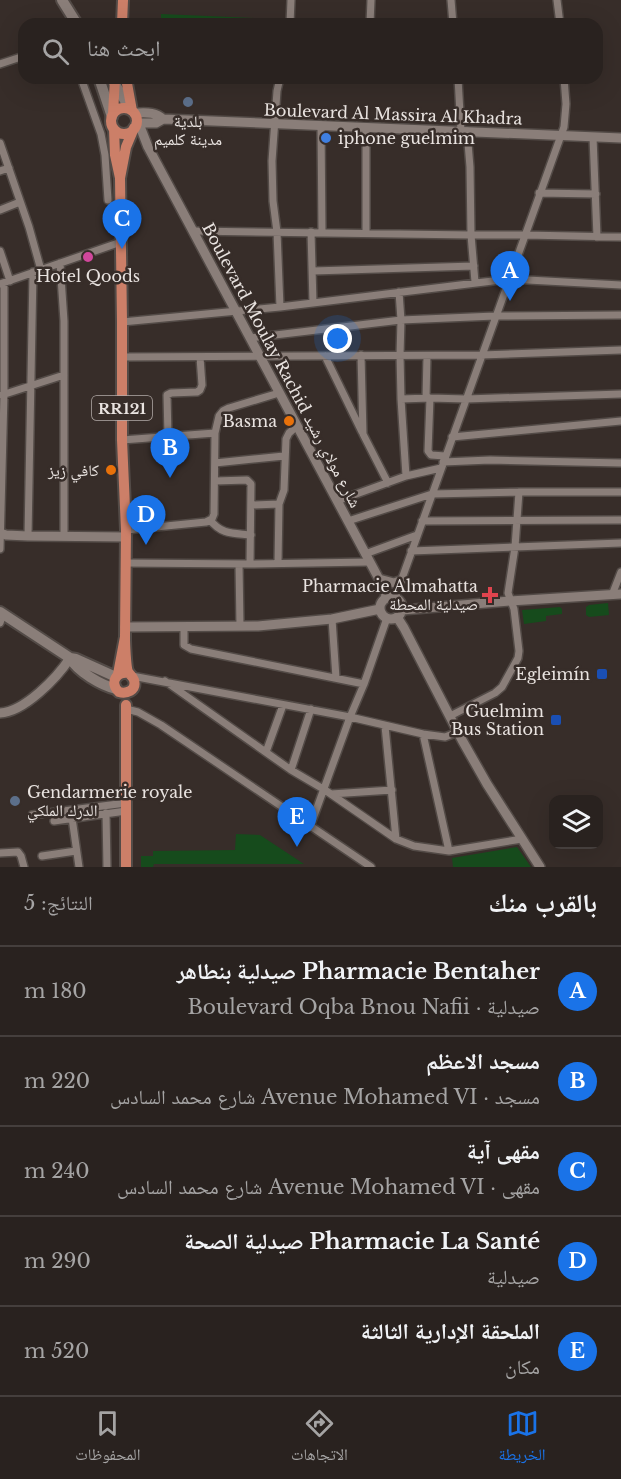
<!DOCTYPE html>
<html lang="ar">
<meta charset="utf-8">
<style>
:root{--surface:#29221f;--page:#312a28;--text:#f1f3f6;--muted:#a5a4a4;--line:#453f3d;--accent:#1a73e8}
body{margin:0;font-family:"Libre Baskerville","Noto Naskh Arabic",serif;background:var(--page);color:var(--text);direction:rtl}
.controls{position:absolute;right:18px;bottom:18px;display:grid;overflow:hidden;border-radius:12px;box-shadow:0 6px 24px #0002}
.controls button{width:54px;height:54px;display:grid;place-items:center;padding:0;border:0;border-bottom:2px solid var(--line);background:var(--surface);color:var(--text);font:30px sans-serif}
.you{position:absolute;left:338px;top:339px;width:21px;height:21px;margin:-15px;border:4px solid #fff;border-radius:50%;background:#1a73e8;box-shadow:0 0 0 9px #1a73e833}
.badge{display:grid;place-items:center;width:39px;height:39px;border-radius:50%;background:var(--accent);color:#fff;font-size:20px;font-weight:700}
.pin{position:absolute;translate:-50% -50px;filter:drop-shadow(0 2px 3px #0008)}
.pin::after{content:'';position:absolute;top:32px;width:21px;height:18px;background:inherit;clip-path:polygon(0 0,100% 0,50% 100%)}
.list{margin:0;padding:0;list-style:none}
h2{display:flex;justify-content:space-between;align-items:center;height:78px;margin:0;padding:0 24px;font-size:26px}
h2 small{font-size:20px;font-weight:400;color:var(--muted)}
.list li{display:grid;grid-template-columns:39px 1fr auto;gap:18px;align-items:center;box-sizing:border-box;height:90px;padding:0 24px;border-top:2px solid var(--line)}
.list b{display:block;font-size:22px;white-space:nowrap}
.list p{margin:0;font-size:20px;white-space:nowrap;color:var(--muted)}
.list em{font-size:20px;font-style:normal;color:var(--muted)}
.icon{flex:none;width:33px;height:33px;fill:none;stroke:currentColor;stroke-width:2;stroke-linecap:round;stroke-linejoin:round}
.map{position:relative;flex:none;width:621px;height:867px;overflow:hidden;direction:ltr}
.search{position:absolute;background:var(--surface);box-shadow:0 6px 24px #0002;left:18px;right:18px;top:18px;height:66px;display:flex;align-items:center;gap:15px;box-sizing:border-box;padding:0 21px;border-radius:18px;color:var(--muted);font-size:22px}
.sheet{height:528px;background:var(--surface)}
nav{display:flex;justify-content:space-around;align-items:center;box-sizing:border-box;height:84px;border-top:2px solid var(--line);background:var(--surface);font-size:16px;color:var(--muted)}
nav a{display:grid;justify-items:center;gap:3px}
nav .on{color:var(--accent)}
.map>svg:first-child{display:block}
</style>
<div class="map">
<svg width="621" height="867" viewBox="0 0 621 867">
<rect width="100%" height="100%" fill="#372d29"/>
<path fill="#164b1c" d="M161 14 254 18V24H161Z
M608 603 609 615 589 617 586 615V607L589 605Z
M560 607 562 609V614L546 616V621L524 624 522 610Z
M236 834 260 835 304 864H154L153 867H141V856H153V851L235 850Z
M517 847 531 867H453L452 858Z"/>
<g fill="none" stroke-linecap="round" stroke-linejoin="round">
<g stroke="#534b47" stroke-width="10">
<path id="minor" d="M451 0 453 24
M557 0 560 24
M290 24 291 0
M370 24 371 0
M0 64 24 56
M81 78 101 134 105 155 108 200
M458 78 461 131
M321 127 322 232
M366 128V233
M467 131 470 167 471 235 475 282
M593 137 597 237
M0 143 29 227 41 270
M0 171 9 168
M539 193 596 194
M0 210 20 202
M193 231 471 235H525L621 237
M311 232 313 303
M0 251 10 281
M60 263 64 321V536
M313 271 474 266
M0 284 121 242
M399 292 401 320 400 355 401 399 406 476
M280 307 277 232 273 201 272 161 277 91 280 78
M122 322 280 307 509 279 621 285
M250 338 401 320 495 316 621 315
M361 355 363 434 388 483
M325 356 362 432
M122 357 481 355 621 350
M2 395 64 375
M426 398 427 356
M430 398 428 451 431 455 445 456
M401 399 430 398 466 399 621 394
M168 436 167 395 171 393 197 392 200 390 202 385 200 357
M452 437 621 421
M122 440 215 433
M443 462 490 460 621 463
M215 463 284 456
M215 481 247 480 251 484 250 564
M337 501 406 476 441 468
M252 505 279 504
M210 520C222 535 233 533 251 535
M348 521 432 494 519 492H621
M422 521 621 520
M126 530 206 522 212 519 214 514 215 433 219 416 223 411 229 408 279 393
M28 536 33 272
M0 549 4 394V283
M411 551 621 543
M365 554 417 535
M126 563 250 564 369 562
M278 563 279 504 284 490 286 439 289 433 297 426
M239 564 240 626
M612 595 621 572
M395 598 564 127 566 104 564 78
M332 619 336 678
M0 623 3 614
M184 627V645L191 649 364 684
M132 676 350 717 423 734 445 737 458 732
M165 681 291 770 325 790 396 839 414 846 449 851 522 839
M126 709 138 712 161 725 371 867
M450 716 495 693 502 687 518 658 519 651 514 609 508 593 515 547 519 492
M385 726 396 839
M423 734 449 851
M266 752 283 705
M291 770 311 709
M331 794 392 790
M106 813 107 867
M32 815 126 803
M72 818 79 867
M54 821 126 811
M310 827 350 717 364 684 387 618
M0 853 18 852 21 856 24 867
M42 856 76 851"/>
</g>
<g stroke="#534b47" stroke-width="12">
<path id="tertiary" d="M134 113C144 113 155 111 163 119
M136 123H156L163 119 621 138
M136 125 141 129 148 147 379 579 387 598
M0 533 6 535 28 536 126 537
M379 579 394 583 400 581
M380 608a11 11 0 1 1 22 0a11 11 0 1 1-22 0Z
M402 610 510 601 621 594
M397 617 404 628 462 740 487 784 540 867
M125 627 258 626 332 619 380 609
M0 713C24 712 57 678 70 658"/>
</g>
<g stroke="#534b47" stroke-width="14">
<path id="secondary" d="M62 0 77 24
M99 78 112 117
M113 81 130 109
M0 612 70 658C78 672 101 685 116 689
M70 658 76 659 116 677"/>
</g>
<g stroke="#534b47" stroke-width="14">
<path id="primary" d="M122 24 123 0
M126 78 132 111
M111 121a13 13 0 1 1 26 0a13 13 0 1 1-26 0Z
M113 114 115 78
M114 129 115 155 120 178
M125 637 126 530 122 440V322L120 178 126 147 134 128
M118 674 125 637C125 644 126 667 128 672 130 675 133 677 134 680 137 691 126 694 119 692 109 683 116 671 129 673
M126 705V867"/>
</g>
<use href="#minor" stroke="#8a7e79" stroke-width="7"/>
<use href="#tertiary" stroke="#8a7e79" stroke-width="9"/>
<use href="#secondary" stroke="#8a7e79" stroke-width="10"/>
<use href="#primary" stroke="#cc7f68" stroke-width="10"/>
</g>
<g fill="#5c6f8a" stroke="#372d29" stroke-width="2">
<circle cx="188" cy="102" r="6"/>
<circle cx="15" cy="801" r="6"/>
</g>
<circle fill="#3f7fe0" stroke="#372d29" stroke-width="2" cx="326" cy="138" r="6"/>
<circle fill="#d1479c" stroke="#372d29" stroke-width="2" cx="88" cy="257" r="6"/>
<g fill="#e8710a" stroke="#372d29" stroke-width="2">
<circle cx="289" cy="421" r="6"/>
<circle cx="111" cy="470" r="6"/>
</g>
<path fill="#e0444e" stroke="#372d29" stroke-width="2" d="M487 586h6v6h6v6h-6v6h-6v-6h-6v-6h6z"/>
<g fill="#1a4fb4" stroke="#372d29" stroke-width="2">
<rect x="596" y="668" width="12" height="12" rx="3"/>
<rect x="550" y="714" width="12" height="12" rx="3"/>
</g>
<g text-anchor="middle" dominant-baseline="central" stroke-width="5" stroke-linejoin="round" paint-order="stroke">
<rect fill="#372d29" stroke="#b4aca9" stroke-width="1.5" x="92" y="396" width="60" height="24" rx="4.5"/>
<g font-size="15" font-weight="bold" fill="#e9e3e0">
<text x="122" y="408">RR121</text>
</g>
<g font-size="16" fill="#e9e3e0" stroke="#372d29">
<text transform="translate(393 114) rotate(2)">Boulevard Al Massira Al Khadra</text>
<text transform="translate(282 365) rotate(62)">Boulevard Moulay Rachid شارع مولاي رشيد</text>
</g>
<g font-size="16" fill="#e9e3e0" stroke="#372d29" text-anchor="end">
<text x="188" y="121" text-anchor="middle">بلدية<tspan x="188" dy="18">مدينة كلميم</tspan></text>
<text x="338" y="138" text-anchor="start">iphone guelmim</text>
<text x="88" y="276" text-anchor="middle">Hotel Qoods</text>
<text x="277" y="421">Basma</text>
<text x="99" y="470">كافي زيز</text>
<text x="478" y="586">Pharmacie Almahatta<tspan x="478" dy="18">صيدلية المحطة</tspan></text>
<text x="590" y="674">Egleimín</text>
<text x="544" y="711">Guelmim<tspan x="544" dy="18">Bus Station</tspan></text>
<text x="27" y="792" text-anchor="start">Gendarmerie royale<tspan x="27" dy="18">الدرك الملكي</tspan></text>
</g>
</g>
</svg>
<div class="controls">
<button><svg class="icon" aria-label="layers" viewBox="0 0 24 24"><path d="M12 4l9 5-9 5-9-5zM3 14l9 5 9-5"/></svg></button>
</div>
<div class="you"></div>
<div class="pin badge" style="left:510px;top:301px">A</div>
<div class="pin badge" style="left:170px;top:478px">B</div>
<div class="pin badge" style="left:122px;top:249px">C</div>
<div class="pin badge" style="left:146px;top:545px">D</div>
<div class="pin badge" style="left:297px;top:847px">E</div>
<div class="search"><svg class="icon" aria-label="search" viewBox="0 0 24 24"><circle cx="10" cy="10" r="6"/><path d="M15 15l6 6"/></svg>ابحث هنا</div>
</div>
<section class="sheet">
<h2>بالقرب منك<small>النتائج: 5</small></h2>
<ul class="list">
<li><span class="badge">A</span><div><b>Pharmacie Bentaher صيدلية بنطاهر</b><p>صيدلية · Boulevard Oqba Bnou Nafii</p></div><em>180 m</em></li>
<li><span class="badge">B</span><div><b>مسجد الاعظم</b><p>مسجد · Avenue Mohamed VI شارع محمد السادس</p></div><em>220 m</em></li>
<li><span class="badge">C</span><div><b>مقهى آية</b><p>مقهى · Avenue Mohamed VI شارع محمد السادس</p></div><em>240 m</em></li>
<li><span class="badge">D</span><div><b>Pharmacie La Santé صيدلية الصحة</b><p>صيدلية</p></div><em>290 m</em></li>
<li><span class="badge">E</span><div><b>الملحقة الإدارية الثالثة</b><p>مكان</p></div><em>520 m</em></li>
</ul>
</section>
<nav>
<a class="on"><svg class="icon" aria-label="map" viewBox="0 0 24 24"><path d="M3 6l6-2 6 2 6-2v14l-6 2-6-2-6 2zM9 4v14M15 6v14"/></svg>الخريطة</a>
<a><svg class="icon" aria-label="directions" viewBox="0 0 24 24"><path d="M12 3l9 9-9 9-9-9zM9 14v-3h6M13 9l2 2-2 2"/></svg>الاتجاهات</a>
<a><svg class="icon" aria-label="saved" viewBox="0 0 24 24"><path d="M7 4h10v16l-5-4-5 4z"/></svg>المحفوظات</a>
</nav>
